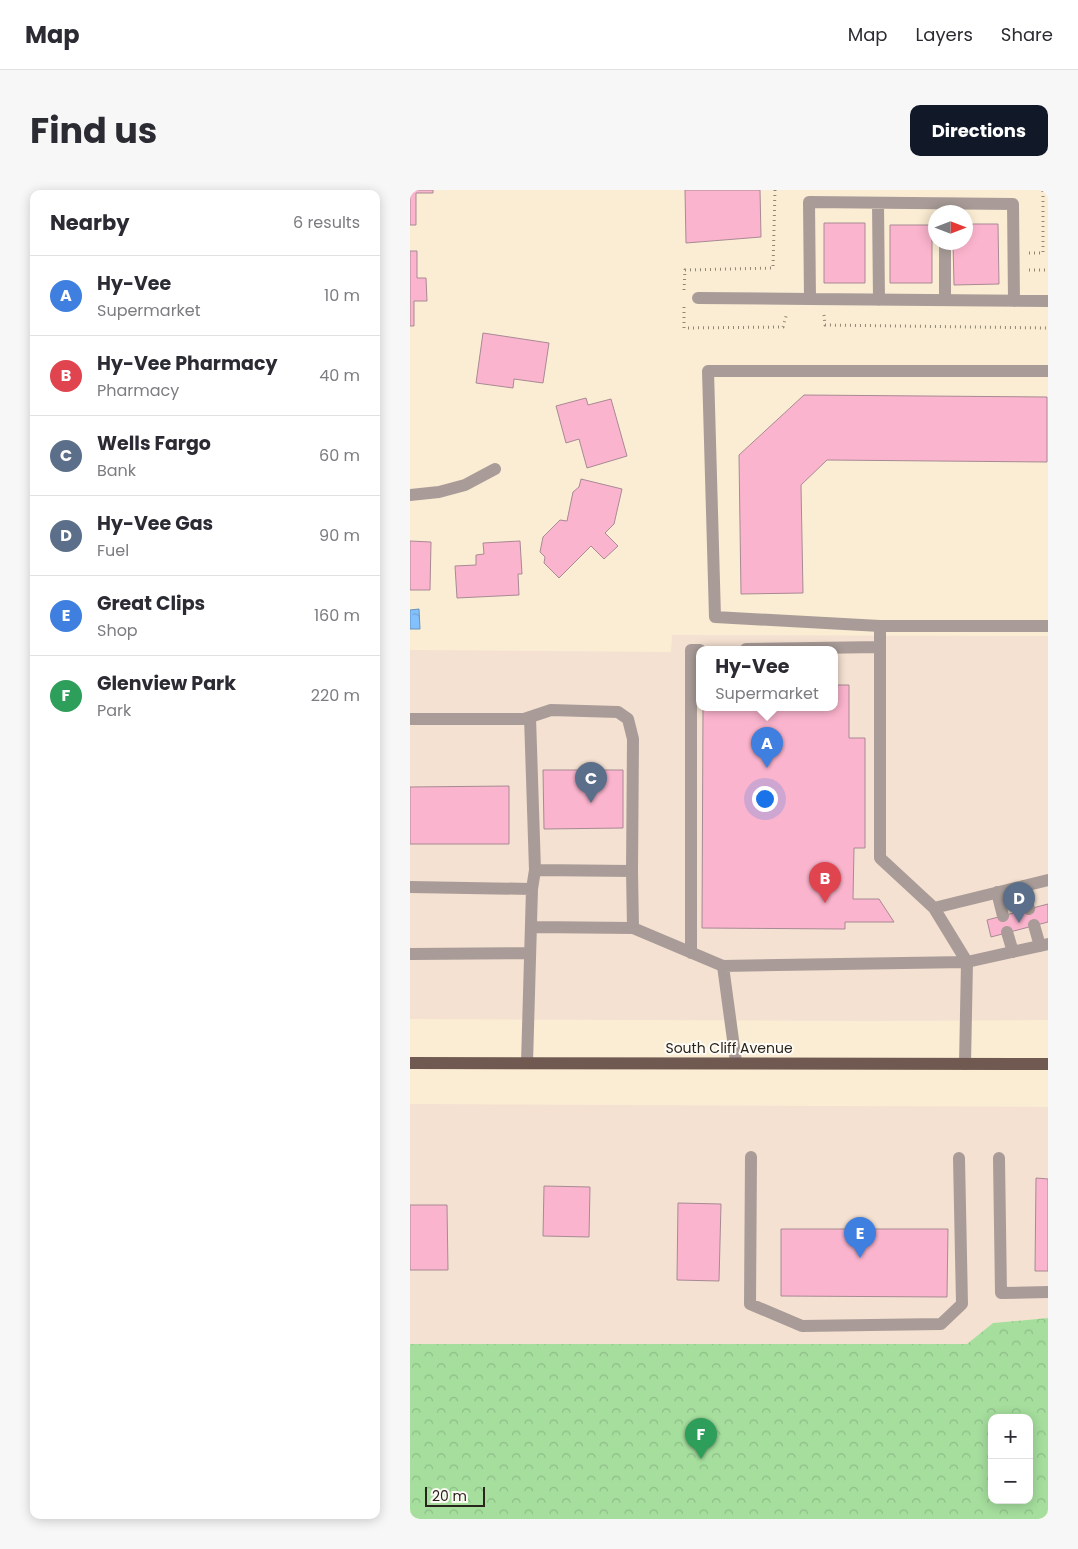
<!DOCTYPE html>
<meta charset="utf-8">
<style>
:root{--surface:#fff;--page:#f7f7f7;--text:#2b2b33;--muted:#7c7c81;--line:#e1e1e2;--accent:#111827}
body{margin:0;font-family:Poppins,sans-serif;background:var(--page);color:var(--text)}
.controls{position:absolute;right:15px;bottom:15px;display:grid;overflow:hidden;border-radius:10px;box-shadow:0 2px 12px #0003}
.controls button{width:45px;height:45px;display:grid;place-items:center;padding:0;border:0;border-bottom:1px solid var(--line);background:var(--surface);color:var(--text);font:25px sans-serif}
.compass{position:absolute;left:518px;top:15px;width:45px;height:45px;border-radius:50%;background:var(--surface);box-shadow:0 2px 12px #0003;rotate:90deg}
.scale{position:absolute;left:15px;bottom:12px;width:60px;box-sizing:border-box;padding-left:5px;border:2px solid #2a251b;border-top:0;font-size:14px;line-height:18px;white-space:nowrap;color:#2a251b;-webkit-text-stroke:4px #fefbf6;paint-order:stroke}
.you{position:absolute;left:354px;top:608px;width:18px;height:18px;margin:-12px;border:4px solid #fff;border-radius:50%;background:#1a73e8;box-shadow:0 0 0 8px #1a73e833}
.badge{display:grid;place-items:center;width:32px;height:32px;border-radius:50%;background:var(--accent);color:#fff;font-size:16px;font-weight:700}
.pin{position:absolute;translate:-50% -41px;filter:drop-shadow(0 1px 2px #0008)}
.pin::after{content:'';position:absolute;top:26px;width:18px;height:15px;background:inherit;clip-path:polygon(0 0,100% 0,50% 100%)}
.popup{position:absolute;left:286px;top:456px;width:142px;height:65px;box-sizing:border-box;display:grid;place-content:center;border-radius:10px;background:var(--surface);filter:drop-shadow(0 1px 4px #0005);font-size:16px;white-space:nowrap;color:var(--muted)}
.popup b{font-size:19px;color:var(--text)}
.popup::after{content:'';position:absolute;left:50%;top:100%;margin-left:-10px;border:10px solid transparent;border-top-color:var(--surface)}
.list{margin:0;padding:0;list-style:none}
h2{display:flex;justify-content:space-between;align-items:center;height:65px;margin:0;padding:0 20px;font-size:21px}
h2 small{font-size:16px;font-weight:400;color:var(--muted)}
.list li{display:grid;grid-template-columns:32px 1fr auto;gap:15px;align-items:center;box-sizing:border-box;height:80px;padding:0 20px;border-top:1px solid var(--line)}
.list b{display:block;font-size:19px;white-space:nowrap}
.list p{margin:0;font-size:16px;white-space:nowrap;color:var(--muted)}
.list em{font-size:16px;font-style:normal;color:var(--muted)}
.map{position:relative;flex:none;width:638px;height:1329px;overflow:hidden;border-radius:10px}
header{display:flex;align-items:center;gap:30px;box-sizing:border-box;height:70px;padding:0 25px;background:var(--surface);border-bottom:1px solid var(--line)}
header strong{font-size:24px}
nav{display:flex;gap:28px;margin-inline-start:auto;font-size:18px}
.intro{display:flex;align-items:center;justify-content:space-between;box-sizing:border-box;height:120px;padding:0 30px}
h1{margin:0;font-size:35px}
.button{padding:12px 22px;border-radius:10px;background:var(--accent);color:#fff;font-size:18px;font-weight:700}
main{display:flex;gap:30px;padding:0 30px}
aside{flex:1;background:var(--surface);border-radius:10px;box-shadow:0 2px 12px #0003}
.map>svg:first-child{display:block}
</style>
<header>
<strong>Map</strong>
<nav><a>Map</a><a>Layers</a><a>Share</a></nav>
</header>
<div class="intro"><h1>Find us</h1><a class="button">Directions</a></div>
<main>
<aside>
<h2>Nearby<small>6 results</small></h2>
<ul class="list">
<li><span class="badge" style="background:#3f7fe0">A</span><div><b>Hy-Vee</b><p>Supermarket</p></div><em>10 m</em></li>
<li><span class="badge" style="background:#e0444e">B</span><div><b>Hy-Vee Pharmacy</b><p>Pharmacy</p></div><em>40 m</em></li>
<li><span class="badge" style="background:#5c6f8a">C</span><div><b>Wells Fargo</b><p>Bank</p></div><em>60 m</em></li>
<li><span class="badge" style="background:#5c6f8a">D</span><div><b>Hy-Vee Gas</b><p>Fuel</p></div><em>90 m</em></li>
<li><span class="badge" style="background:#3f7fe0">E</span><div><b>Great Clips</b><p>Shop</p></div><em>160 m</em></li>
<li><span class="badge" style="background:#2e9e5b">F</span><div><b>Glenview Park</b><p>Park</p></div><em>220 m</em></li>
</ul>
</aside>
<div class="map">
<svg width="638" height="1329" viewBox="0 0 638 1329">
<defs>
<pattern id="park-crowns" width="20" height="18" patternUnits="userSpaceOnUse" patternTransform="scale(1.25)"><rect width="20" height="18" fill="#a5de9d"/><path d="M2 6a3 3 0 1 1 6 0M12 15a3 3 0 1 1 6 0" fill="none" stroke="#8ebe87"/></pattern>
<pattern id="water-ripples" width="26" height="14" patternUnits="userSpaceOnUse" patternTransform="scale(1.25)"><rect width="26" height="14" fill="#82c0fe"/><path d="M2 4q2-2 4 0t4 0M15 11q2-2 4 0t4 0" fill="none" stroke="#70a5d9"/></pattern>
</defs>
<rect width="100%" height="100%" fill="#fbedd3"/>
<path fill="#f4e1d1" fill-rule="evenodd" d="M262 445 638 446V830L458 831 0 829V460L261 462ZM290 459H424V517H290Z
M0 914 638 917V1128L583 1133 557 1154H0Z"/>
<path fill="url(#park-crowns)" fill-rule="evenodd" d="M638 1128V1329H0V1154H557L583 1133ZM582 1228H619V1310H582Z"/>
<path fill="url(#water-ripples)" stroke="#6892ba" d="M9 419 10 439H0V420Z"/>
<path fill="#fbb4cd" stroke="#a78a94" d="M0 0H23V3H6V35H0Z
M275 0H350L351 47 276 53Z
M414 33H455V93H414Z
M556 34H588L589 94 544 95 543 52H556Z
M480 35H522V93H480Z
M0 61H7V88H16L17 111H4V136H0Z
M73 143 139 153 133 193 104 189 103 198 66 193Z
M394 205 637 207V272L417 270 391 295 393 403 331 404 329 265Z
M176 208 178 215 201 209 217 266 177 278 169 249 156 253 146 216Z
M171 289 212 299 204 334 195 343 208 356 194 369 181 356 149 388 134 373 135 367 130 362 133 347 150 330 157 331 163 302 169 297Z
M0 351 21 352 20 400H0Z
M110 351 112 384H108L109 405 47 408 45 376 66 375V365L74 364 73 353Z
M424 495H439V548H455V658H444L443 709H469L484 732H435V739L292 738 293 517H424Z
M133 580H213V638L134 639Z
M99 596V654H0V597Z
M638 714V732L581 747 577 730Z
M626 988 638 989V1081H625Z
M134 996 180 997 179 1047 133 1046Z
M268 1013 311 1014 309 1091 267 1090Z
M0 1015H37L38 1080H0Z
M371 1039H538L537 1107 371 1106Z"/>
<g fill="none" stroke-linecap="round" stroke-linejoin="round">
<path stroke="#8f8674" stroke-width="3" stroke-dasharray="1 4" stroke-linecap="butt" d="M619 63H633V0
M619 80H638
M274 100 275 80 363 78 365 0
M274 117V138L373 137 377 123
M414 125 415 135 638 138"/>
<path stroke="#a99c98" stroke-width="12" d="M468 13 469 110
M535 52V110
M288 108 400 109
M604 111 603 14 399 12 400 109 638 111
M0 305 29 302 55 295 85 279
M470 436H638
M336 459 470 457
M120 527 125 680
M0 529H114L141 520 208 522 218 529 223 549 222 681
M638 690 524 718 557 772 638 754
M613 696 619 719
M0 697 122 699 125 680 222 681 223 738
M587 702 593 726
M524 718 470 668V436L305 427 298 181H638
M624 735 630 756
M121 737 223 738 313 776
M597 742 603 762
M281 763V460H290
M0 764 120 763
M326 872 313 776 557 772 555 874
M117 873 122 699
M341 967 340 1114 392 1136 531 1134 552 1114 549 968
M589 968 591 1103 638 1102"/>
<path stroke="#6f5951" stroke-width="12" d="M0 873 638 874"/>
</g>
<g text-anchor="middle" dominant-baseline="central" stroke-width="4" stroke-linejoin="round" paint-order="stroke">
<g font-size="14" fill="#2a251b" stroke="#fefbf6">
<text x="319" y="858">South Cliff Avenue</text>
</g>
</g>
</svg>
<div class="controls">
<button>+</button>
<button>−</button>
</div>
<svg class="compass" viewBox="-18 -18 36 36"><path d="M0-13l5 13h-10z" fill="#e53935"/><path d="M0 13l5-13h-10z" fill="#7c7c81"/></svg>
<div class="scale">20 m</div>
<div class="you"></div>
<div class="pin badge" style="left:357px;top:578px;background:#3f7fe0">A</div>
<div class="popup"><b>Hy-Vee</b>Supermarket</div>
<div class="pin badge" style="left:415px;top:713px;background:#e0444e">B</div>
<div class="pin badge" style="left:181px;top:613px;background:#5c6f8a">C</div>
<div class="pin badge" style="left:609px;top:733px;background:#5c6f8a">D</div>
<div class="pin badge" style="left:450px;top:1068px;background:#3f7fe0">E</div>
<div class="pin badge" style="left:291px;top:1269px;background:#2e9e5b">F</div>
</div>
</main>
